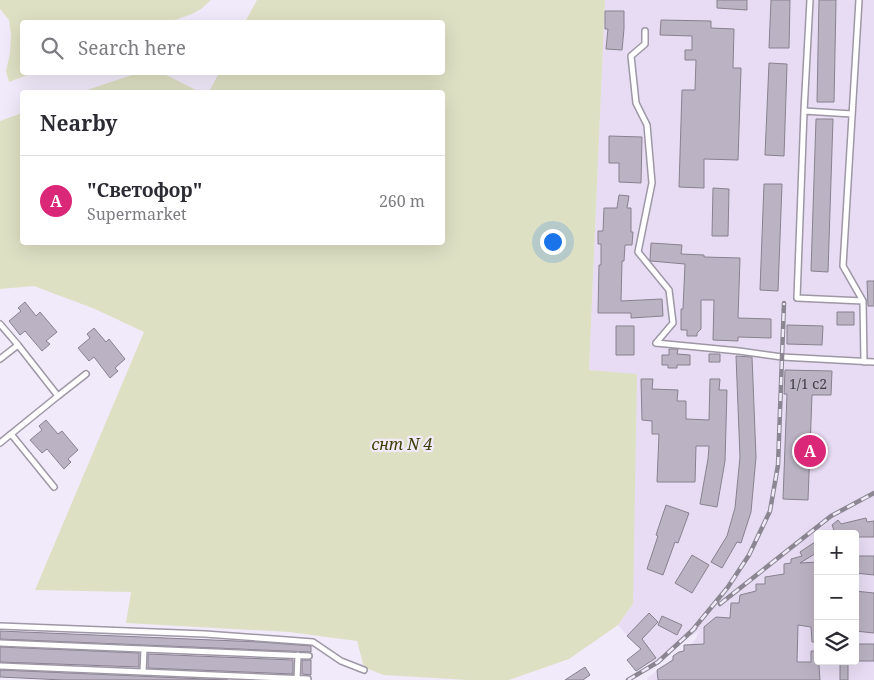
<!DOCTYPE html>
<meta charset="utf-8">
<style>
:root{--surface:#fff;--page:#f7f7f7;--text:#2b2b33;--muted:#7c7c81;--line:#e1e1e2;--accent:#db2777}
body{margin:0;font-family:"Noto Serif",serif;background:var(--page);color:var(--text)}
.controls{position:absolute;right:15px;bottom:15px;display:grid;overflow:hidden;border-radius:5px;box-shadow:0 5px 20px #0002}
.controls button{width:45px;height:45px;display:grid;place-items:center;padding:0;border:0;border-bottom:1px solid var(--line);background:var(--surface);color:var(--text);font:25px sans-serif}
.you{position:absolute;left:552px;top:241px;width:18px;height:18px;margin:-12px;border:4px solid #fff;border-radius:50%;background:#1a73e8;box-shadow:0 0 0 8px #1a73e833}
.badge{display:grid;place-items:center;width:32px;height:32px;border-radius:50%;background:var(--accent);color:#fff;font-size:16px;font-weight:700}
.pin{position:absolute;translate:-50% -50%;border:2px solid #fff;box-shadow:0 1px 5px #0006}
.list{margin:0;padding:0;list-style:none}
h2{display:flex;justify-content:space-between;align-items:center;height:65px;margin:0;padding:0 20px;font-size:21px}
h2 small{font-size:16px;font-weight:400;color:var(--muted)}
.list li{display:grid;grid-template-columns:32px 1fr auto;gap:15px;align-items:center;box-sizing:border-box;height:90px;padding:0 20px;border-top:1px solid var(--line)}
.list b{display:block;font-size:19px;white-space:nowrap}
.list p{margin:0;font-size:16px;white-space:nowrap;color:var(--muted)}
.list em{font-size:16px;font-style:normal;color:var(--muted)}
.icon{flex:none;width:28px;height:28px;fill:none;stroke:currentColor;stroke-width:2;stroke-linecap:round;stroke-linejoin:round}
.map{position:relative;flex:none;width:874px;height:680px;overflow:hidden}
.search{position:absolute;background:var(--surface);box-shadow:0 5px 20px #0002;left:20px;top:20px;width:425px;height:55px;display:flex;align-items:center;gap:12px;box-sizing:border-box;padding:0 18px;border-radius:5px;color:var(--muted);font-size:19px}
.panel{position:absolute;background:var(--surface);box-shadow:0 5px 20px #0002;left:20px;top:90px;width:425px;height:155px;border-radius:5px}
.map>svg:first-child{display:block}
</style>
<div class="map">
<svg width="874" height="680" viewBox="0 0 874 680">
<rect width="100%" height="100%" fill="#f1eafa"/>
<path fill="#e7dcf3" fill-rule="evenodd" d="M605 0H874V680H647V678L667 664 673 656 679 652 683 651 684 645H691L697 637V634L702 629 682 642 652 663 618 625 633 604 589 370ZM818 534H855V661H818Z
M0 631 311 645V675L310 680H63L0 677Z"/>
<path fill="#dee0c4" d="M0 0H211L201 9 192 14 169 22H22V72L33 73 9 82 6 71 10 53 11 35 9 20 0 9Z
M257 0H605L589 370 637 374 633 604 618 625 569 659 509 680H468L383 675 364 667 357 641 289 632 126 623 131 592 35 590 144 332 95 309 34 286 0 289V121L22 113V242H442V92H209L219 73 442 72V22H245Z
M138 73H162L194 89 196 92H81Z"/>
<path fill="#bbb3c3" stroke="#88818f" d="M717 0H747V10L717 8Z
M771 0H790L789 48H769Z
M819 0H836L834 102H817Z
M605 11H624V29L622 50 606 49 608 29H605Z
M661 20 711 21V28L734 29 733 68H741L738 160 704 159V188L679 187 682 90H695L696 60H685V50H692V36L660 35Z
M769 63 787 64 784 156 765 155Z
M816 119H833L828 272 811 271Z
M609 136 642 137 641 183 619 182V163H609Z
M764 184H782L778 291 760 290Z
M713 188 729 189 728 236H712Z
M619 195 629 196 627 208H631V232H633L632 245H625L624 261H622L621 301 662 299 663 316 631 318V313H598L599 265H601V244H598V231H603L604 208H617Z
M651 243 682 245 681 254 704 255V257L740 258 738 318 771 319V338L738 337V341L713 340 714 300H701V329L697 333V336H687V330H681V309H683L685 264 651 261 650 260Z
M867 281H874V306H868Z
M25 302 36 316 40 312 57 332 46 341 50 344 42 351 25 331 20 335 9 321 21 311 18 308Z
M837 312H854V325H837Z
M787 325 823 326 822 345 787 344Z
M616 326H634V355H616Z
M94 328 106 342 109 339 125 359 115 368 118 371 110 378 94 357 89 361 78 348 90 338 87 334Z
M669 349H678L677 354 690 355V365H677V368H668V365H662V355H669Z
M709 354H720V362H709Z
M736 356 752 357 756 457 751 512 741 543 737 542 722 568 711 562 727 536 735 508 740 457Z
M785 370 832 371 831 395H812L808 500 783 499 787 394H784Z
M641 379H653L652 389 678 390 677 401H686V419L709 420 710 379H720L719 390H727L725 461 717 507 700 504 708 459 709 446H696L695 482H657L659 434H652V421L642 420Z
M46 420 58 434 62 431 78 450 68 459 71 462 64 469 47 449 42 453 30 440 42 430 39 426Z
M666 505 689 513 678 543 675 542 663 575 647 569 658 536 656 535Z
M866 518 867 522 874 521V537H855V534H828L834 530 832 525 838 520 841 524Z
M818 540V552L800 563 818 562V642H812L811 627 798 625 797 662H811V651H818L820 680H658L657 670 673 660V656L679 652 684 651V645L704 644V627L716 617 730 618 731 603H739L740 595 756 591V584H765V577L784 574V564L791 563V559L802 556 800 552Z
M692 555 709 565 692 593 675 583Z
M855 556H874V575L855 573Z
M855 591 874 593V633L855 631Z
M649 613 658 622 642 639 656 658 636 671 627 660 641 649 627 636Z
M662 616 682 625 677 635 658 625Z
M0 631 260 642 311 646V652L0 639Z
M855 644H874V661H855Z
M0 647 139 653V667L0 662Z
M148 654 293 660V674L148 668Z
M302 660H311V675L302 674Z
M840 661H848V680H840Z
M585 667 590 675 583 680H565Z
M0 670 228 680H63L0 677Z"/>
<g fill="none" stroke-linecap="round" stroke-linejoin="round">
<g stroke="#9e97a6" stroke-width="8">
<path id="lane" d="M810 0 804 111 797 298 863 301
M859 0 843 266 863 301 864 362
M645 31V44L631 56 636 103 647 125 652 183 638 252 669 290 673 323 656 343
M804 111 852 114
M0 324 18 345 0 359
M656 343 739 351 782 357 874 362
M58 396 86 374
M11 434 54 487
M0 443 58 396 18 345
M0 626 205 634 313 642 341 661 364 670
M0 643 309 656
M0 666 308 679
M143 672 144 649
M297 679 298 655"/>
</g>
<use href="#lane" stroke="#fff" stroke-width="5"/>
<g stroke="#8b8692" stroke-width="4.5">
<path id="rail" d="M720 604 831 516 874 493
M691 632 728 587 749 555 770 511 778 465 784 303
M628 680 658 662 695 628"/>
</g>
<use href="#rail" stroke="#f1eafa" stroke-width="2.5" stroke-dasharray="8" stroke-linecap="butt"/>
</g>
<g text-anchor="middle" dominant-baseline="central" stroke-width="4.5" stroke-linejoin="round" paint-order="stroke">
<g font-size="14" fill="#444048">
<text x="808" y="383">1/1 с2</text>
</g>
<g font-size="16" font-style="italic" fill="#3d3e00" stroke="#f1eafa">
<text x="402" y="444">снт N 4</text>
</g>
</g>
</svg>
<div class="controls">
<button>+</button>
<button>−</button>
<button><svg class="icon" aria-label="layers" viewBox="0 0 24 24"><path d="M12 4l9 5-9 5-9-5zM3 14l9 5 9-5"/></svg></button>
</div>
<div class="you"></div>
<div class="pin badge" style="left:810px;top:451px">A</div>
<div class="search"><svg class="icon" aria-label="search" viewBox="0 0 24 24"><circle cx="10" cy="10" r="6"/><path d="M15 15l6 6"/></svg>Search here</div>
<section class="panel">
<h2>Nearby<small></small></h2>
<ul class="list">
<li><span class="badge">A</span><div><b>&quot;Светофор&quot;</b><p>Supermarket</p></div><em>260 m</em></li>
</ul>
</section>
</div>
